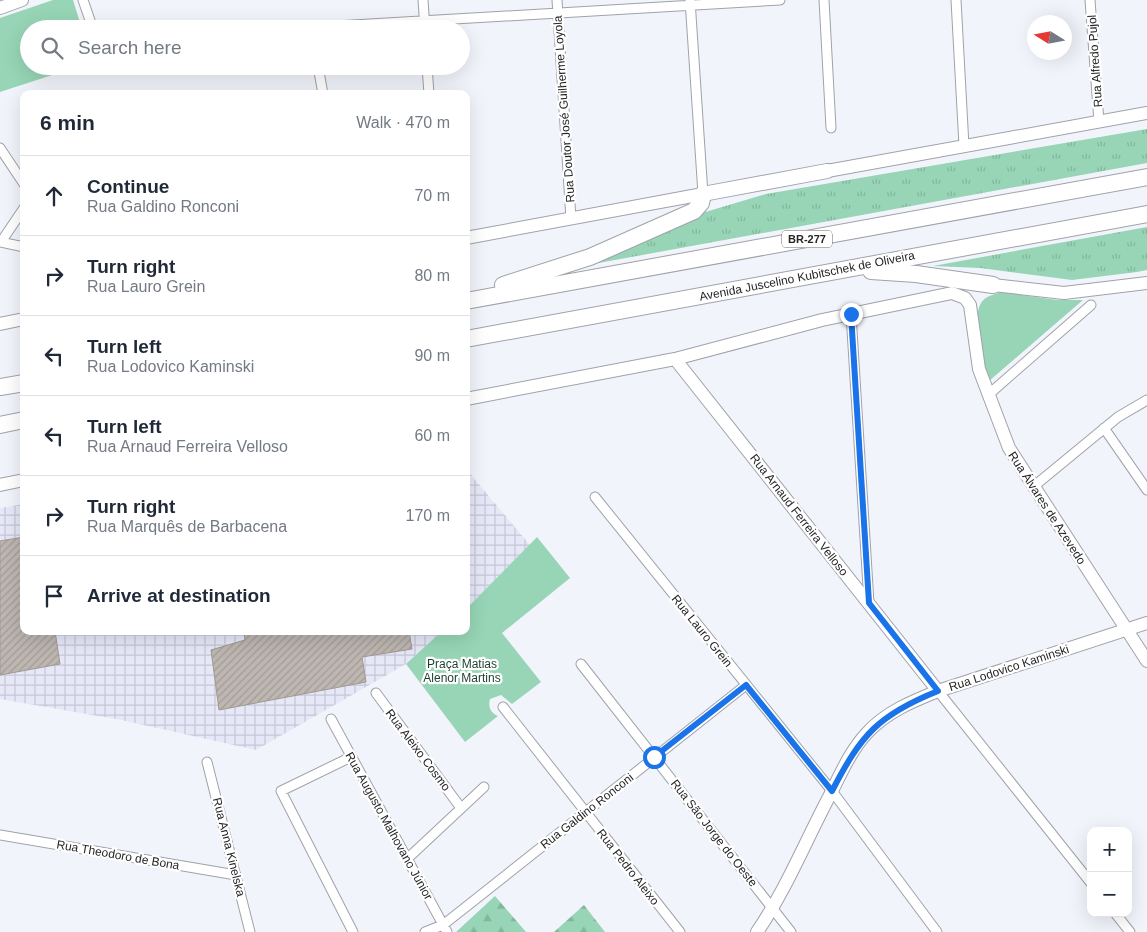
<!DOCTYPE html>
<meta charset="utf-8">
<style>
:root{--surface:#fff;--page:#f6f6f7;--text:#1f2937;--muted:#747a83;--line:#e0e1e3}
body{margin:0;font-family:Arial,sans-serif;background:var(--page);color:var(--text)}
.controls{position:absolute;right:15px;bottom:15px;display:grid;overflow:hidden;border-radius:10px;box-shadow:0 5px 20px #0002}
.controls button{width:45px;height:45px;display:grid;place-items:center;padding:0;border:0;border-bottom:1px solid var(--line);background:var(--surface);color:var(--text);font:25px sans-serif}
.compass{position:absolute;left:1027px;top:15px;width:45px;height:45px;border-radius:50%;background:var(--surface);box-shadow:0 5px 20px #0002;rotate:281deg}
.stop{position:absolute;width:15px;height:15px;margin:-11px;border:4px solid #1a73e8;border-radius:50%;background:#fff}
.stop.end{background:#1a73e8;border-color:#fff;box-shadow:0 1px 5px #0008}
.list{margin:0;padding:0;list-style:none}
h2{display:flex;justify-content:space-between;align-items:center;height:65px;margin:0;padding:0 20px;font-size:21px}
h2 small{font-size:16px;font-weight:400;color:var(--muted)}
.list li{display:grid;grid-template-columns:32px 1fr auto;gap:15px;align-items:center;box-sizing:border-box;height:80px;padding:0 20px;border-top:1px solid var(--line)}
.list b{display:block;font-size:19px;white-space:nowrap}
.list p{margin:0;font-size:16px;white-space:nowrap;color:var(--muted)}
.list em{font-size:16px;font-style:normal;color:var(--muted)}
.icon{flex:none;width:28px;height:28px;fill:none;stroke:currentColor;stroke-width:2;stroke-linecap:round;stroke-linejoin:round}
.map{position:relative;flex:none;width:1147px;height:932px;overflow:hidden}
.search{position:absolute;background:var(--surface);box-shadow:0 5px 20px #0002;left:20px;top:20px;width:450px;height:55px;display:flex;align-items:center;gap:12px;box-sizing:border-box;padding:0 18px;border-radius:28px;color:var(--muted);font-size:19px}
.panel{position:absolute;background:var(--surface);box-shadow:0 5px 20px #0002;left:20px;top:90px;width:450px;height:545px;border-radius:10px}
.map>svg:first-child{display:block}
</style>
<div class="map">
<svg width="1147" height="932" viewBox="0 0 1147 932">
<defs>
<pattern id="industrial-grid" width="8" height="8" patternUnits="userSpaceOnUse" patternTransform="scale(1.25)"><rect width="8" height="8" fill="#e6e8f8"/><path d="M0 4h8M4 0v8" fill="none" stroke="#c5c7d5"/></pattern>
<pattern id="grass-tufts" width="24" height="20" patternUnits="userSpaceOnUse" patternTransform="scale(1.25)"><rect width="24" height="20" fill="#97d5b6"/><path d="M3 7l-1-3M5 7V3M7 7l1-3M15 17l-1-3M17 17v-4M19 17l1-3" fill="none" stroke="#82b79c"/></pattern>
<pattern id="forest-firs" width="22" height="20" patternUnits="userSpaceOnUse" patternTransform="scale(1.25)"><rect width="22" height="20" fill="#97d5b6"/><path d="M5 1l3.5 6h-7zM16 11l3.5 6h-7z" fill="#82b79c"/></pattern>
<pattern id="building-hatch" width="6" height="6" patternUnits="userSpaceOnUse" patternTransform="scale(1.25)"><rect width="6" height="6" fill="#bdb6b1"/><path d="M-1 1l2-2M0 6l6-6M5 7l2-2" fill="none" stroke="#a29c98"/></pattern>
</defs>
<rect width="100%" height="100%" fill="#f2f4fc"/>
<path fill="url(#industrial-grid)" d="M466 469 530 545 466 609Z
M24 504V631H442L406 664 256 750 121 720 0 699V508Z"/>
<path fill="url(#grass-tufts)" d="M1147 129V163L593 264 702 213 766 194Z
M1147 227V270L1137 272 1072 280 980 268 933 266Z"/>
<path fill="url(#forest-firs)" d="M495 896 526 932H456Z
M584 905 605 932H554Z"/>
<path fill="#97d5b6" d="M53 0H73L82 29H29V66H80L0 92V18Z
M1001 292 1057 300H1083L989 381C984 364 971 319 981 303 985 296 993 295 1001 292Z
M537 537 570 578 502 633 541 682 512 704 501 695 490 699C488 707 490 712 498 716L465 742 406 664 442 631H466V609Z"/>
<path fill="url(#building-hatch)" stroke="#9f9993" d="M24 537V631H55L60 664 0 675V541Z
M244 631H409L412 649 362 657 366 682 219 710 211 650 245 640Z"/>
<g fill="none" stroke-linecap="round" stroke-linejoin="round">
<g stroke="#a0a2a9" stroke-width="11">
<path id="street" d="M83 0 93 29
M423 0 425 29
M557 0 571 219
M690 0 703 194
M824 0 831 128
M956 0 964 146
M1090 0 1099 122
M284 29 780 0
M318 66 323 94
M427 66 429 94
M0 148 24 184
M0 242 24 247
M1 242 24 208
M851 314 869 603
M988 395 1091 305
M1104 428 1147 490
M1033 487 1118 417 1147 400
M595 497 832 791 937 932
M581 664 791 932
M938 691 1091 883
M376 693 461 808
M503 707 680 932
M331 719 447 932
M351 757 281 791 353 932
M207 762 250 932
M0 835 236 875
M407 859 484 787
M1115 913 1130 932
M425 932 443 925 746 685"/>
</g>
<g stroke="#a0a2a9" stroke-width="14">
<path id="secondary" d="M0 8 22 0
M827 171 1147 113
M466 238 703 194
M993 285 1064 293 1147 283
M0 324 24 319
M675 359 938 691
M466 399 675 359 822 320 952 293 965 298 970 305 979 369 1009 448 1147 661
M0 485 24 480
M757 932C786 890 806 840 830 795 841 773 851 750 867 733 886 712 913 701 938 691L1147 623"/>
</g>
<g stroke="#a0a2a9" stroke-width="16">
<path id="primary" d="M703 194 827 171"/>
</g>
<g stroke="#a0a2a9" stroke-width="18">
<path id="highway" d="M871 271 916 274 993 285
M503 285 590 257 694 211 701 203 703 194
M466 301 1147 177
M466 339 1147 214
M0 387 24 383
M0 425 24 420"/>
</g>
<use href="#street" stroke="#fff" stroke-width="9"/>
<use href="#secondary" stroke="#fff" stroke-width="12"/>
<use href="#primary" stroke="#fff" stroke-width="14"/>
<use href="#highway" stroke="#fff" stroke-width="16"/>
</g>
<g fill="none" stroke-linecap="round" stroke-linejoin="round">
<path stroke="#1a73e8" stroke-width="6" d="M654 757 746 685 832 791C861 735 878 715 938 691L869 603 851 314"/>
</g>
<g text-anchor="middle" dominant-baseline="central" stroke-width="4.5" stroke-linejoin="round" paint-order="stroke">
<rect fill="#fff" stroke="#666668" stroke-width="1" x="782" y="230.5" width="50" height="17" rx="4"/>
<g font-size="11" font-weight="bold" fill="#252528">
<text x="807" y="239">BR-277</text>
</g>
<g font-size="12" fill="#252528" stroke="#fff">
<text transform="translate(1095 61) rotate(-94)">Rua Alfredo Pujol</text>
<text transform="translate(564 109) rotate(-94)">Rua Doutor José Guilherme Loyola</text>
<text transform="translate(807 276) rotate(-11)">Avenida Juscelino Kubitschek de Oliveira</text>
<text transform="translate(1047 508) rotate(57)">Rua Álvares de Azevedo</text>
<text transform="translate(799 515) rotate(52)">Rua Arnaud Ferreira Velloso</text>
<text transform="translate(702 631) rotate(51)">Rua Lauro Grein</text>
<text transform="translate(1009 668) rotate(-18)">Rua Lodovico Kaminski</text>
<text transform="translate(418 750) rotate(53)">Rua Aleixo Cosmo</text>
<text transform="translate(587 811) rotate(-38)">Rua Galdino Ronconi</text>
<text transform="translate(389 826) rotate(61)">Rua Augusto Malhovano Júnior</text>
<text transform="translate(714 833) rotate(52)">Rua São Jorge do Oeste</text>
<text transform="translate(229 847) rotate(76)">Rua Anna Kinelska</text>
<text transform="translate(118 855) rotate(10)">Rua Theodoro de Bona</text>
<text transform="translate(628 867) rotate(52)">Rua Pedro Aleixo</text>
</g>
<g font-size="12" fill="#1b3e2e" stroke="#fff">
<text x="462" y="664">Praça Matias<tspan x="462" dy="14">Alenor Martins</tspan></text>
</g>
</g>
</svg>
<div class="controls">
<button>+</button>
<button>−</button>
</div>
<svg class="compass" viewBox="-18 -18 36 36"><path d="M0-13l5 13h-10z" fill="#e53935"/><path d="M0 13l5-13h-10z" fill="#747a83"/></svg>
<div class="stop" style="left:654px;top:757px"></div>
<div class="stop end" style="left:851px;top:314px"></div>
<div class="search"><svg class="icon" aria-label="search" viewBox="0 0 24 24"><circle cx="10" cy="10" r="6"/><path d="M15 15l6 6"/></svg>Search here</div>
<section class="panel">
<h2>6 min<small>Walk · 470 m</small></h2>
<ul class="list">
<li><svg class="icon" aria-label="ahead" viewBox="0 0 24 24"><path d="M12 20V5M6 11l6-6 6 6"/></svg><div><b>Continue</b><p>Rua Galdino Ronconi</p></div><em>70 m</em></li>
<li><svg class="icon" aria-label="right" viewBox="0 0 24 24"><path d="M7 20v-9h11M14 6l5 5-5 5"/></svg><div><b>Turn right</b><p>Rua Lauro Grein</p></div><em>80 m</em></li>
<li><svg class="icon" aria-label="left" viewBox="0 0 24 24"><path d="M17 20v-9H6M10 6l-5 5 5 5"/></svg><div><b>Turn left</b><p>Rua Lodovico Kaminski</p></div><em>90 m</em></li>
<li><svg class="icon" aria-label="left" viewBox="0 0 24 24"><path d="M17 20v-9H6M10 6l-5 5 5 5"/></svg><div><b>Turn left</b><p>Rua Arnaud Ferreira Velloso</p></div><em>60 m</em></li>
<li><svg class="icon" aria-label="right" viewBox="0 0 24 24"><path d="M7 20v-9h11M14 6l5 5-5 5"/></svg><div><b>Turn right</b><p>Rua Marquês de Barbacena</p></div><em>170 m</em></li>
<li><svg class="icon" aria-label="arrive" viewBox="0 0 24 24"><path d="M6 21V4h12l-3 4 3 4H6"/></svg><div><b>Arrive at destination</b></div></li>
</ul>
</section>
</div>
